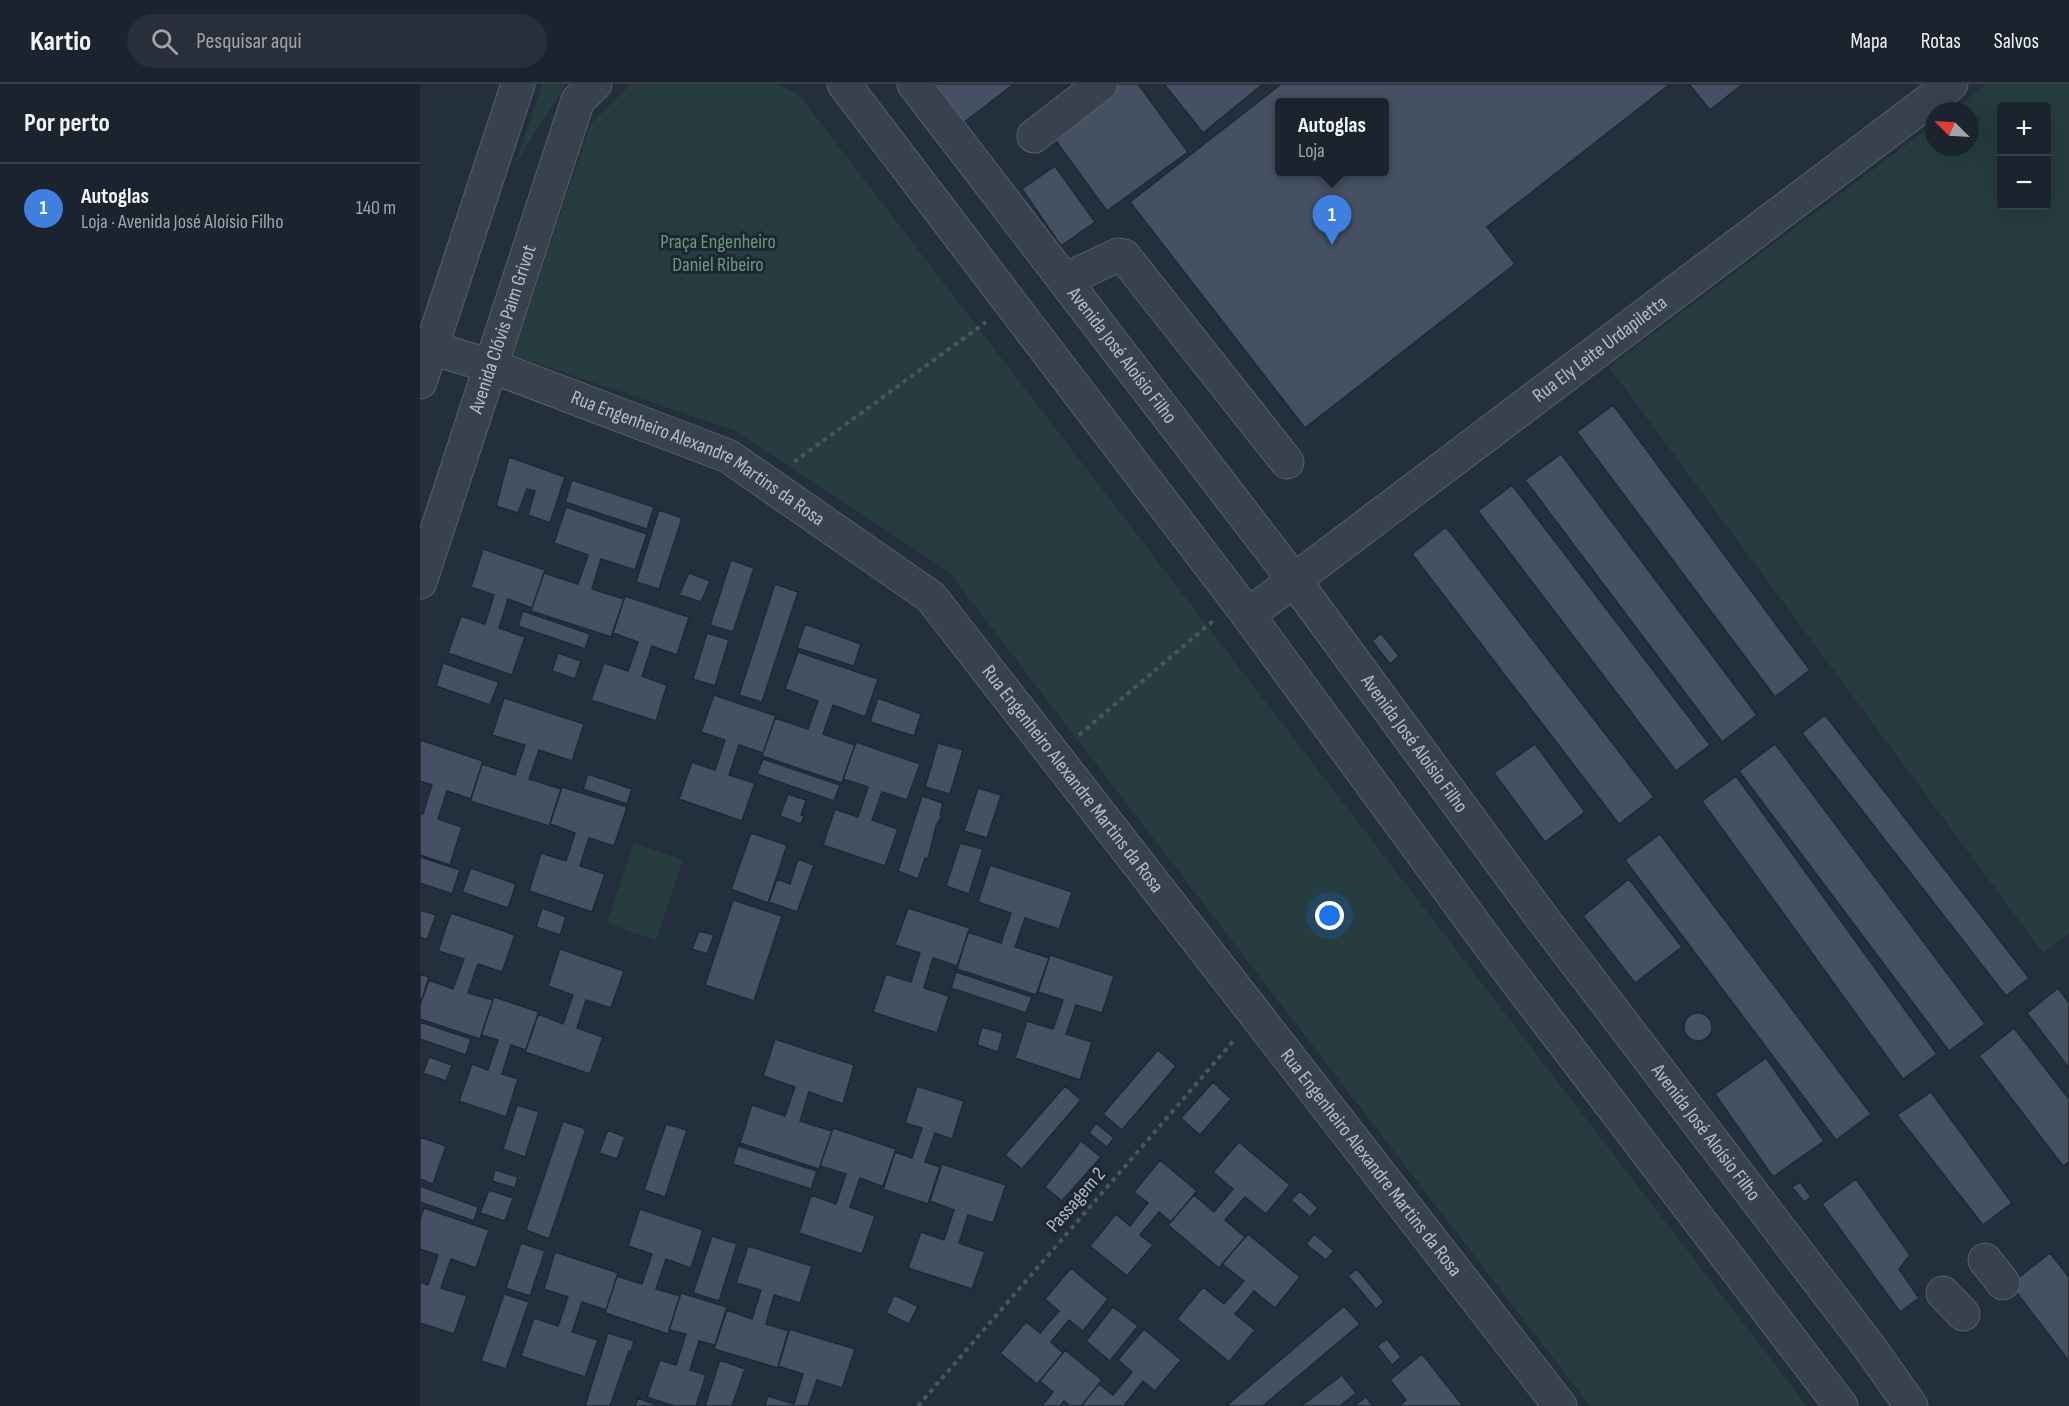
<!DOCTYPE html>
<html lang="pt">
<meta charset="utf-8">
<style>
:root{--surface:#1b232e;--page:#282f3a;--text:#f1f3f6;--muted:#a0a4aa;--line:#39404a;--accent:#0b8043}
body{margin:0;font-family:"Sofia Sans Condensed",sans-serif;background:var(--page);color:var(--text)}
.controls{position:absolute;right:18px;top:18px;display:grid;overflow:hidden;border-radius:6px;box-shadow:0 6px 24px #0002}
.controls button{width:54px;height:54px;display:grid;place-items:center;padding:0;border:0;border-bottom:2px solid var(--line);background:var(--surface);color:var(--text);font:30px sans-serif}
.compass{position:absolute;left:1505px;top:18px;width:54px;height:54px;border-radius:50%;background:var(--surface);box-shadow:0 6px 24px #0002;rotate:294deg}
.you{position:absolute;left:910px;top:832px;width:21px;height:21px;margin:-15px;border:4px solid #fff;border-radius:50%;background:#1a73e8;box-shadow:0 0 0 9px #1a73e833}
.badge{display:grid;place-items:center;width:39px;height:39px;border-radius:50%;background:var(--accent);color:#fff;font-size:20px;font-weight:700}
.pin{position:absolute;translate:-50% -50px;filter:drop-shadow(0 2px 3px #0008)}
.pin::after{content:'';position:absolute;top:32px;width:21px;height:18px;background:inherit;clip-path:polygon(0 0,100% 0,50% 100%)}
.popup{position:absolute;left:855px;top:14px;width:114px;height:78px;box-sizing:border-box;display:grid;place-content:center;border-radius:6px;background:var(--surface);filter:drop-shadow(0 2px 4px #0005);font-size:20px;white-space:nowrap;color:var(--muted)}
.popup b{font-size:22px;color:var(--text)}
.popup::after{content:'';position:absolute;left:50%;top:100%;margin-left:-12px;border:12px solid transparent;border-top-color:var(--surface)}
.list{margin:0;padding:0;list-style:none}
h2{display:flex;justify-content:space-between;align-items:center;height:78px;margin:0;padding:0 24px;font-size:26px}
h2 small{font-size:20px;font-weight:400;color:var(--muted)}
.list li{display:grid;grid-template-columns:39px 1fr auto;gap:18px;align-items:center;box-sizing:border-box;height:90px;padding:0 24px;border-top:2px solid var(--line)}
.list b{display:block;font-size:22px;white-space:nowrap}
.list p{margin:0;font-size:20px;white-space:nowrap;color:var(--muted)}
.list em{font-size:20px;font-style:normal;color:var(--muted)}
.icon{flex:none;width:33px;height:33px;fill:none;stroke:currentColor;stroke-width:2;stroke-linecap:round;stroke-linejoin:round}
.map{position:relative;flex:none;width:1649px;height:1322px;overflow:hidden}
header{display:flex;align-items:center;gap:36px;box-sizing:border-box;height:84px;padding:0 30px;background:var(--surface);border-bottom:2px solid var(--line)}
header strong{font-size:28px}
nav{display:flex;gap:33px;margin-inline-start:auto;font-size:21px}
.search{width:420px;height:54px;background:var(--page);display:flex;align-items:center;gap:15px;box-sizing:border-box;padding:0 21px;border-radius:33px;color:var(--muted);font-size:22px}
main{display:flex}
aside{flex:1;background:var(--surface)}
.map>svg:first-child{display:block}
</style>
<header>
<strong>Kartio</strong>
<div class="search"><svg class="icon" aria-label="search" viewBox="0 0 24 24"><circle cx="10" cy="10" r="6"/><path d="M15 15l6 6"/></svg>Pesquisar aqui</div>
<nav><a>Mapa</a><a>Rotas</a><a>Salvos</a></nav>
</header>
<main>
<aside>
<h2>Por perto<small></small></h2>
<ul class="list">
<li><span class="badge" style="background:#3f7fe0">1</span><div><b>Autoglas</b><p>Loja · Avenida José Aloísio Filho</p></div><em>140 m</em></li>
</ul>
</aside>
<div class="map">
<svg width="1649" height="1322" viewBox="0 0 1649 1322">
<rect width="100%" height="100%" fill="#242f3e"/>
<path fill="#263c3f" fill-rule="evenodd" d="M122 0H146L95 81Z
M211 0H357L379 11 1387 1322H1170L528 487 314 346 92 271 171 40Z
M1567 0H1649V849L1623 869 1189 283 1514 40V63H1550V27H1531ZM1626 22V122H1582V22Z
M214 759 263 776 236 856 187 839Z"/>
<path fill="#455162" stroke="#1f2835" stroke-width="1.5" fill-rule="evenodd" d="M508 0H594L539 42Z
M691 0H718L768 68 687 127 628 46Z
M744 0H843L783 49Z
M861 0H1250L1067 143 1095 180 885 344 710 118ZM860 18H964V88H860Z
M1269 0H1323L1290 26Z
M635 82 675 138 641 162 602 105Z
M1193 321 1390 586 1355 613 1157 348Z
M1141 370 1337 631 1302 658 1105 396Z
M89 373 145 393 130 439 108 431 115 407 107 405 98 429 76 422Z
M152 396 234 423 227 445 145 418Z
M1092 401 1290 661 1256 687 1058 427Z
M146 423 227 450 215 486 181 475 172 505 204 515 191 553 111 527 124 489 158 500 168 471 134 459Z
M239 426 262 434 239 505 216 498Z
M1026 443 1234 713 1199 740 992 470Z
M63 465 125 486 112 524 88 515 79 544 105 553 92 591 28 569 41 532 65 540 74 511 51 503Z
M311 476 334 484 313 548 290 541Z
M269 489 290 497 281 518 259 511Z
M355 500 378 508 342 618 319 611Z
M205 512 269 533 257 571 232 562 222 592 247 601 236 637 171 616 184 579 208 587 218 558 193 549Z
M103 527 170 550 165 565 98 542Z
M385 540 441 560 434 582 377 564Z
M287 549 309 556 295 602 273 595Z
M961 549 979 572 970 580 952 557Z
M378 568 458 595 445 633 413 621 403 650 435 661 422 699 342 672 355 634 388 645 398 617 365 605Z
M138 569 161 577 155 595 132 587Z
M23 579 79 598 70 621 16 602Z
M294 611 356 632 343 669 319 661 309 691 335 699 322 737 259 715 272 678 295 686 305 656 281 648Z
M84 614 164 640 152 677 119 666 109 695 141 705 129 742 50 717 62 680 95 691 105 661 72 651Z
M458 614 501 630 494 652 450 638Z
M1405 631 1609 894 1586 912 1382 649Z
M0 656 63 677 51 715 27 707 18 735 42 743 30 781 0 771V729L3 730 12 701 0 697Z
M436 658 500 680 487 716 462 708 452 736 478 745 465 782 403 761 415 725 438 733 448 703 423 695Z
M518 659 543 666 530 710 505 703Z
M1115 660 1165 728 1125 758 1074 689Z
M1355 660 1565 940 1529 967 1319 687Z
M343 675 420 701 414 717 337 690Z
M168 690 212 705 207 720 163 705Z
M1316 692 1517 970 1483 995 1282 717Z
M142 703 207 723 194 762 169 754 160 782 185 790 172 828 109 807 121 769 146 777 155 749 130 740Z
M558 704 581 711 567 754 544 747Z
M368 710 386 716 381 731 384 732 381 740 360 732Z
M502 712 523 719 520 731H522L516 742 508 775 505 774 498 795 478 787Z
M331 749 367 761 348 819 311 805Z
M1240 750 1451 1030 1416 1056 1205 776Z
M540 759 563 765 549 810 526 802Z
M0 773 40 786 32 810 0 799Z
M378 775 394 781 377 828 349 818 357 795 370 800Z
M570 781 652 808 639 845 605 834 595 863 629 874 616 911 537 885 548 848 581 859 591 829 558 818Z
M51 784 96 800 88 824 42 808Z
M1209 795 1262 863 1215 899 1163 832Z
M313 816 362 832 334 917 285 901Z
M122 824 146 833 140 851 116 843Z
M488 824 550 844 537 882 513 874 504 904 529 912 517 949 453 928 466 890 491 898 500 869 475 861Z
M0 826 16 831 7 856 0 853Z
M31 829 95 851 82 888 58 880 48 909 73 916 60 955 0 935V921L9 896 33 905 44 875 18 867Z
M279 847 294 851 287 870 272 865Z
M140 865 204 887 191 924 166 916 157 944 183 953 170 990 105 968 118 930 143 940 153 911 128 902Z
M630 871 694 892 682 929 656 921 646 950 672 958 660 996 595 974 607 937 633 945 643 916 618 908Z
M536 888 612 913 606 929 531 904Z
M0 890 9 893 0 921Z
M1638 904 1649 919V984L1607 929Z
M74 913 119 928 106 966 91 961 82 990 98 995 86 1033 39 1017 52 980 68 986 78 956 61 951Z
M1264 943a14 14 0 1 1 28 0a14 14 0 1 1-28 0Z
M0 938 51 955 46 971 0 955Z
M562 943 583 949 578 968 557 961Z
M1594 944 1649 1015V1078L1643 1082 1559 972Z
M355 955 434 981 423 1020 389 1008 380 1037 412 1047 399 1085 320 1059 332 1021 365 1032 375 1003 343 992Z
M738 966 756 982 702 1046 683 1030Z
M9 973 32 981 26 997 3 989Z
M1346 974 1404 1057 1353 1093 1295 1010Z
M793 998 811 1015 780 1051 761 1034Z
M497 1002 544 1017 532 1055 515 1049 505 1078 520 1083 508 1120 462 1105 475 1068 492 1074 502 1044 485 1039Z
M645 1002 661 1016 602 1085 585 1071Z
M1511 1008 1592 1119 1563 1141 1477 1031Z
M97 1021 119 1028 105 1073 83 1065Z
M143 1037 166 1045 129 1155 106 1146Z
M676 1039 694 1054 687 1063 669 1049Z
M246 1040 267 1046 245 1113 224 1106Z
M413 1044 476 1065 464 1103 440 1094 430 1123 455 1132 442 1170 379 1149 391 1111 416 1120 426 1090 400 1082Z
M188 1046 205 1053 197 1075 179 1069Z
M0 1053 26 1062 13 1100 0 1095Z
M661 1057 681 1073 642 1117 625 1103Z
M819 1058 870 1101 846 1130 825 1113 805 1136 825 1153 799 1184 748 1141 774 1111 794 1128 813 1105 793 1088Z
M318 1062 397 1087 391 1105 313 1080Z
M740 1076 777 1107 751 1138 739 1128 720 1151 733 1161 707 1192 670 1162 696 1130 710 1142 728 1119 714 1108Z
M522 1080 586 1101 573 1139 548 1131 539 1159 565 1168 552 1205 488 1184 501 1148 524 1156 534 1126 510 1117Z
M75 1086 98 1093 95 1104 72 1097Z
M1436 1095 1490 1171 1479 1185 1499 1214 1480 1228 1402 1120Z
M1380 1098 1391 1113 1384 1118 1372 1103Z
M0 1102 58 1123 54 1137 0 1118Z
M69 1106 93 1114 85 1137 60 1129Z
M880 1107 898 1124 890 1133 871 1116Z
M4 1124 69 1146 56 1184 31 1175 21 1204 47 1212 34 1250 0 1239V1198L8 1201 18 1171 0 1165V1135Z
M220 1125 283 1146 271 1184 246 1175 236 1205 260 1212 248 1250 185 1229 197 1192 222 1200 232 1170 208 1162Z
M828 1150 880 1193 855 1224 834 1207 815 1230 835 1246 809 1278 757 1235 783 1203 804 1220 824 1197 802 1180Z
M894 1150 914 1167 906 1176 886 1160Z
M292 1152 317 1160 299 1217 273 1209Z
M101 1159 125 1167 110 1212 86 1204Z
M328 1162 392 1182 380 1219 354 1211 346 1240 369 1247 358 1284 294 1265 307 1226 332 1235 341 1206 316 1199Z
M135 1168 198 1189 186 1226 162 1218 152 1248 178 1256 165 1293 101 1272 114 1234 138 1242 148 1213 124 1205Z
M1630 1169 1649 1193V1277L1590 1200Z
M651 1184 688 1215 663 1247 649 1236 631 1258 643 1269 617 1300 580 1269 606 1238 620 1249 639 1227 625 1215Z
M937 1185 964 1218 956 1225 928 1192Z
M261 1209 307 1223 295 1261 279 1257 270 1286 286 1291 276 1322H254L227 1313 240 1276 256 1281 266 1250 249 1246Z
M84 1210 109 1218 86 1285 61 1277Z
M474 1211 498 1222 489 1240 466 1229Z
M924 1222 940 1240 843 1322H806Z
M693 1223 718 1242 690 1277 666 1257Z
M369 1245 435 1265 422 1304 397 1296 388 1322H345L348 1312 374 1320 383 1290 358 1282Z
M724 1245 761 1276 735 1307 723 1297 705 1320 708 1322H661L679 1300 693 1311 712 1288 698 1276Z
M188 1249 214 1257 211 1268 209 1267 190 1322H165Z
M967 1255 981 1273 972 1281 957 1262Z
M645 1266 682 1296 661 1322H650L644 1317 640 1322H622L633 1308 620 1297Z
M1002 1270 1043 1322H979L986 1316 970 1296Z
M300 1276 325 1285 312 1322H285Z
M922 1291 936 1309 920 1322H881Z
M946 1313 953 1322H934Z
M218 1314 239 1322H215Z"/>
<g fill="none" stroke-linecap="round" stroke-linejoin="round">
<g stroke="#565f6c" stroke-width="35">
<g id="minor">
<path d="M424 0 828 531 1077 871 1421 1322"/>
<path id="s1" d="M494 0 874 496 1123 835 1450 1264 1491 1322"/>
<path d="M614 52 681 0"/>
<path d="M645 196 698 171 704 172 867 378"/>
<path id="s2" d="M11 264 71 282 308 372 511 513 1140 1322"/>
<path d="M0 298 98 0"/>
<path id="s3" d="M0 498 158 16 175 0"/>
<path id="s4" d="M828 531 1531 0"/>
<path d="M1565 1176 1583 1199"/>
<path d="M1523 1209 1543 1230"/>
</g>
</g>
<path stroke="#44595c" stroke-width="4" stroke-dasharray="4.5 4.5" stroke-linecap="butt" d="M374 378 566 238
M659 651 793 537
M498 1322 815 955"/>
<use href="#minor" stroke="#38414e" stroke-width="33"/>
</g>
<g text-anchor="middle" dominant-baseline="central" stroke-width="6" stroke-linejoin="round" paint-order="stroke">
<g font-size="20" fill="#6b9a76" stroke="#1d2633">
<text x="298" y="158">Praça Engenheiro<tspan x="298" dy="23">Daniel Ribeiro</tspan></text>
</g>
<g font-size="20" fill="#b4bcc9" stroke="#1d2633">
<text stroke="none"><textPath href="#s3" startOffset="266">Avenida Clóvis Paim Grivot</textPath></text>
<text stroke="none"><textPath href="#s4" startOffset="441">Rua Ely Leite Urdapiletta</textPath></text>
<text stroke="none"><textPath href="#s1" startOffset="342">Avenida José Aloísio Filho</textPath></text>
<text stroke="none"><textPath href="#s2" startOffset="290">Rua Engenheiro Alexandre Martins da Rosa</textPath></text>
<text stroke="none"><textPath href="#s1" startOffset="828">Avenida José Aloísio Filho</textPath></text>
<text stroke="none"><textPath href="#s2" startOffset="794">Rua Engenheiro Alexandre Martins da Rosa</textPath></text>
<text stroke="none"><textPath href="#s1" startOffset="1314">Avenida José Aloísio Filho</textPath></text>
<text stroke="none"><textPath href="#s2" startOffset="1280">Rua Engenheiro Alexandre Martins da Rosa</textPath></text>
<text transform="translate(656 1116) rotate(-49)">Passagem 2</text>
</g>
</g>
</svg>
<div class="controls">
<button>+</button>
<button>−</button>
</div>
<svg class="compass" viewBox="-18 -18 36 36"><path d="M0-13l5 13h-10z" fill="#e53935"/><path d="M0 13l5-13h-10z" fill="#a0a4aa"/></svg>
<div class="you"></div>
<div class="pin badge" style="left:912px;top:161px;background:#3f7fe0">1</div>
<div class="popup"><b>Autoglas</b>Loja</div>
</div>
</main>
